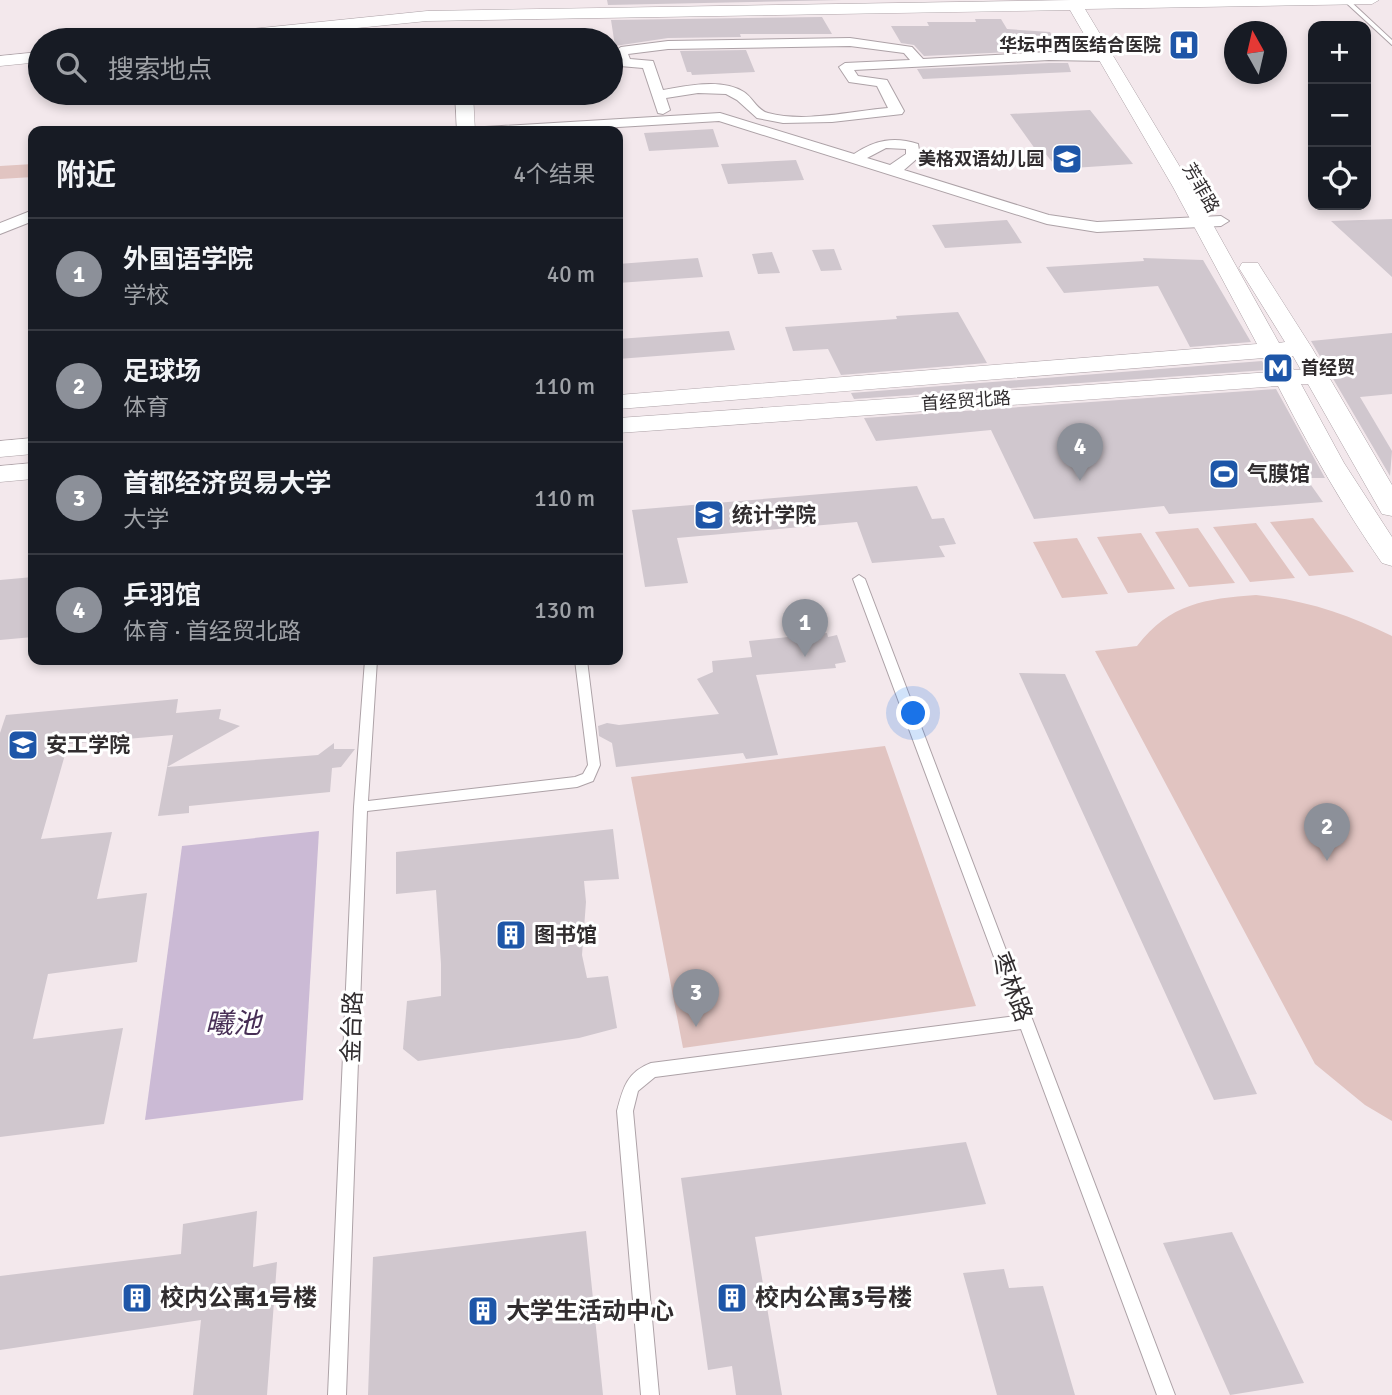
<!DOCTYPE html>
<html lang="zh">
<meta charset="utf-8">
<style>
:root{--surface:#171b24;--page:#20242c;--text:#f1f3f6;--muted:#9ea1a6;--line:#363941;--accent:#8c9099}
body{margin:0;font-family:Signika,"Noto Sans SC",sans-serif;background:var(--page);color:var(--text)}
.controls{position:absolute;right:21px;top:21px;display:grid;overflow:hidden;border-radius:14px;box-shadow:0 4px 10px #0003}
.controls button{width:63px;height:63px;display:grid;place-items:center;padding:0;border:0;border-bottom:2px solid var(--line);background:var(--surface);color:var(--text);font:35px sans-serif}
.compass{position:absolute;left:1224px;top:21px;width:63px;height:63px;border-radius:50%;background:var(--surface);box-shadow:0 4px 10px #0003;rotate:352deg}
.you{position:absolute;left:914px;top:714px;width:24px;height:24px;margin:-18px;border:5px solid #fff;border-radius:50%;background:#1a73e8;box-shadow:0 0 0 10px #1a73e833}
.badge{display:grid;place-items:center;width:46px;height:46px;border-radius:50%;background:var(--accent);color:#fff;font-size:23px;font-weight:700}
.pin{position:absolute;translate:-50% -58px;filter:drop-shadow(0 2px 4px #0008)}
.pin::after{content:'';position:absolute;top:37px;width:24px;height:21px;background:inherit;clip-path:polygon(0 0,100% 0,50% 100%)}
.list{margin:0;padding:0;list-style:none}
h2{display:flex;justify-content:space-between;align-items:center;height:91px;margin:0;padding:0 28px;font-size:30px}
h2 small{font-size:23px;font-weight:400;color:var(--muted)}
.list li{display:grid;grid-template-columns:46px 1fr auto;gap:21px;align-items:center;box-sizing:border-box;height:112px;padding:0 28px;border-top:2px solid var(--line)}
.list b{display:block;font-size:26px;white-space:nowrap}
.list p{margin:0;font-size:23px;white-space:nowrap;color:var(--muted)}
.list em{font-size:23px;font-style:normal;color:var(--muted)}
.icon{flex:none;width:38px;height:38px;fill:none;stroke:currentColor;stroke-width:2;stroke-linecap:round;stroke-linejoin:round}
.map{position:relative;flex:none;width:1392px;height:1395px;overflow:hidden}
.search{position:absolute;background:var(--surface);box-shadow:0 4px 10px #0003;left:28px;top:28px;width:595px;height:77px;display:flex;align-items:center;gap:18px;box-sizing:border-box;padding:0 24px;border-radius:38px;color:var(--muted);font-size:26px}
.panel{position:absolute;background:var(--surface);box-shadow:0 4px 10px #0003;left:28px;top:126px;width:595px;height:539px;border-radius:14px}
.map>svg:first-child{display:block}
</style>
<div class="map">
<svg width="1392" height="1395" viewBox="0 0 1392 1395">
<rect width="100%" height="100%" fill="#f3e8ec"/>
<path fill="#e1c4c1" d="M33 164V177L0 179V166Z
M1313 518 1354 572 1309 576 1270 522Z
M1256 523 1295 578 1250 582 1213 527Z
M1198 528 1235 583 1189 587 1155 532Z
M1141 533 1175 589 1128 593 1097 537Z
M1077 538 1108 594 1062 598 1033 542Z
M1256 595C1305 600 1348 614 1392 636V1121L1365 1105 1315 1064 1095 651 1137 646C1170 603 1205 599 1256 595Z
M885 746 976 1006 683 1048 631 777Z"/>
<path fill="#cbbad5" d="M319 831 303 1100 145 1120 182 846Z"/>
<path fill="#d0c7ce" d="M607 0H842L608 5Z
M822 17 832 34H740L741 37 668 38 615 46 611 20Z
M975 19H1001L1007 29 1050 32 1060 50 924 56 914 45 901 43 891 26H929L927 22H976Z
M746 50 755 72 692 75 691 72H687L680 51Z
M1049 63H1068L1071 72 923 79 917 69Z
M1090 110 1133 164 1058 169 1044 152 1038 153 1010 114Z
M713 129 719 147 649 151 644 133Z
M796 160 804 180 728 184 721 164Z
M1392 219V277L1331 221Z
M1007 220 1022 243 945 248 932 225Z
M834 249 842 270 821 271 812 250Z
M772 252 780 273 758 274 752 254Z
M698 258 703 277 618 283V264Z
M1143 258 1203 260 1251 342 1190 347 1158 286 1064 293 1046 267 1144 261Z
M958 312 987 363 841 375 828 349 793 351 785 327 897 319 896 316Z
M729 331 735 350 618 359V339Z
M1392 333V394L1360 397 1392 451 1390 476 1311 341Z
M1262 361 1267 370 854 399 851 393Z
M1276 389 1325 478H1306L1323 502 1169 514 1164 506 1034 519 991 430 876 441 864 418Z
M917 486 932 519 944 518 956 544 939 546 945 557 872 563 857 522 677 538 688 583 645 587 632 510Z
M33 577V637L0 640V580Z
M827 633 828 637 837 635 846 662 835 664 836 668 756 675 778 755 746 759 743 753 616 767 612 743 599 736 598 726 607 723 619 725 719 714 697 679 713 672 712 661 752 657 749 641Z
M1019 673 1065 674 1257 1094 1214 1100Z
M178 699 176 713 221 709 219 719 240 726 167 767 318 755 334 743V749H355L341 767 332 768 330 792 189 806V813L158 816 173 735 68 744 41 839 112 832 97 899 147 893 137 962 48 974 33 1039 123 1028 104 1124 0 1137V733L6 715Z
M613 829 619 879 584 881 586 902 582 955 587 978 608 976 617 1028 579 1038 418 1061 403 1049 407 1001 441 996V964L436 890 396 894V852Z
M966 1142 986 1204 755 1237 782 1395H736L732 1366 708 1370 681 1178Z
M257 1211 253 1267 277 1262 267 1395H193L201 1320 0 1350V1276L181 1254 183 1224Z
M586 1231 603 1395H368L373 1257Z
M1232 1232 1304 1383 1230 1395 1163 1243Z
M1004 1269 1009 1288 1043 1286 1075 1395H997L963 1273Z"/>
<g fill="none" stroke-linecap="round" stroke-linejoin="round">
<g stroke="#ada2a7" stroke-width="2">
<path id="service" d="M1343 0H1349L1392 40V45Z
M859 575 865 579 1175 1395H1157L1021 1029 655 1077 638 1091 633 1111 659 1395H641L617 1111C623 1088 627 1072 651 1063L1016 1016 853 579Z
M365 660H377L368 801 575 777 583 774 588 765 575 660H587L600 765 593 781 577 787 367 811 346 1395H328L354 807Z"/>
</g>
<g stroke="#ada2a7" stroke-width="2">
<path id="minor" d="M850 38 912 47 923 59 1049 52 1106 53 1112 57 1106 61 1049 60 854 70 858 76 887 80 904 111 902 114 832 122 783 123 757 118 737 100 726 94 698 93 666 98 670 110 663 114 658 113 643 68 620 66 615 51 621 47 668 41ZM850 46 904 53 910 60 845 63 839 67 849 82 877 86 888 108C851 111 805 123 768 113 757 110 753 98 744 92 721 78 688 86 663 90L653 61 630 59 628 54 668 49Z
M720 113 854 154C875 140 894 136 918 144L920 156 904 170 1049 215 1097 222 1221 216 1229 221 1221 226 1097 232 1047 224 719 121 551 131H478L485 127ZM886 148 906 149V154L890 165 867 158Z
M33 210V221L0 234V223Z"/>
</g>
<g stroke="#ada2a7" stroke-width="1">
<path id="tertiary" d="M1072 0H1379L1372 4 1085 9 1192 187 1279 343 1285 342 1239 268 1242 263H1258L1261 268 1312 348 1392 485V516L1382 514 1308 384H1301L1344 463 1392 537V566L1382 563C1343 507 1309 447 1278 386L618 433V418L1271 372 1264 358 618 409V395L1257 344 1173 187 1070 10 427 21 236 40H184L192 35 427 11ZM1286 356H1293L1301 370H1294Z
M40 52V62L0 66V56Z
M455 93H473L475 131H457Z
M33 438V454L0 457V441Z
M33 463V479L0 482V466Z"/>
</g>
<use href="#service" fill="#fff" fill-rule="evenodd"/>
<use href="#minor" fill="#fff" fill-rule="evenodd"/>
<use href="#tertiary" fill="#fff" fill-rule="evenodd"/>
</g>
<defs>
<g id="hospital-square" transform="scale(1.575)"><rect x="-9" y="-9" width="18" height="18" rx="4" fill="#1e56a8" stroke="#fff"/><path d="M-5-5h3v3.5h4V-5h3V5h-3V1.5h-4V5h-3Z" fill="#fff"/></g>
<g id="school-square" transform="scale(1.575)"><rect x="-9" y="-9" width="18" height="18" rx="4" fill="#1e56a8" stroke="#fff"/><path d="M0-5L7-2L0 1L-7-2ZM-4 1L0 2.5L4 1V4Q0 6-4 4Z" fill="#fff"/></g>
<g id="metro-square" transform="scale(1.575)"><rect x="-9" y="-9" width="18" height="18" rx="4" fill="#1e56a8" stroke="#fff"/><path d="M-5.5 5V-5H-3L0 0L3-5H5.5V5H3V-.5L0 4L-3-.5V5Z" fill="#fff"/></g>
<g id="stadium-square" transform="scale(1.575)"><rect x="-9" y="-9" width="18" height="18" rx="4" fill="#1e56a8" stroke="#fff"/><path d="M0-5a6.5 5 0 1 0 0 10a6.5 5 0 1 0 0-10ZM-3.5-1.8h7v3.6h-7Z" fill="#fff"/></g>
<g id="building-square" transform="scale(1.575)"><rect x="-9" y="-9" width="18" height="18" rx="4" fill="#1e56a8" stroke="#fff"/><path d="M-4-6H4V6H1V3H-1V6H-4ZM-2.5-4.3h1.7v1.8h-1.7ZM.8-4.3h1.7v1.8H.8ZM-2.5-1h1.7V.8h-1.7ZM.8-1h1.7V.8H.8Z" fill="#fff"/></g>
</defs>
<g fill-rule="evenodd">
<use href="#hospital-square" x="1184" y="45"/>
<use href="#school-square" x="1067" y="159"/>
<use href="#metro-square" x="1278" y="368"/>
<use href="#stadium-square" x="1224" y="474"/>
<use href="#school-square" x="709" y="515"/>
<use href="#school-square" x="23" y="745"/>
<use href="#building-square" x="511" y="935"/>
<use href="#building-square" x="137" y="1298"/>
<use href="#building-square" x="732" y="1298"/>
<use href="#building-square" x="483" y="1311"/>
</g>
<g text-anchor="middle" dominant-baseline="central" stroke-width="6" stroke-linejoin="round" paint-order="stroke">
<g font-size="18" font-weight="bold" fill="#312d2f" stroke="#fff" text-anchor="end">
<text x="1161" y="45">华坛中西医结合医院</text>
<text x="1044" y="159">美格双语幼儿园</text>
<text x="1301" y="368" text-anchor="start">首经贸</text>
</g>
<g font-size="18" fill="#312d2f" stroke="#fff">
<text transform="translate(1201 188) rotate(60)">芳菲路</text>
<text transform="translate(966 401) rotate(-4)">首经贸北路</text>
</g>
<g font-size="21" font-weight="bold" fill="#312d2f" stroke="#fff" text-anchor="start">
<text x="1247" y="474">气膜馆</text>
<text x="732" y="515">统计学院</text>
<text x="46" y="745">安工学院</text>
<text x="534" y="935">图书馆</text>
</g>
<g font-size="24" fill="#312d2f" stroke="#fff">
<text transform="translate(1012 987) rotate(69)">枣林路</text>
<text transform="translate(352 1027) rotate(-88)">金台路</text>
</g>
<g font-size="24" font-weight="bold" fill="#312d2f" stroke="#fff" text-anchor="start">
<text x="160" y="1298">校内公寓1号楼</text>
<text x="755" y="1298">校内公寓3号楼</text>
<text x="506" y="1311">大学生活动中心</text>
</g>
<g font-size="28" font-style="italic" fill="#472e55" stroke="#fff">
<text x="233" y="1024">曦池</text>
</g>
</g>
</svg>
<div class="controls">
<button>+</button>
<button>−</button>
<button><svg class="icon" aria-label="locate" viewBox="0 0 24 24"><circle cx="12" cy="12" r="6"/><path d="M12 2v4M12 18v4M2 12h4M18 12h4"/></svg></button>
</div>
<svg class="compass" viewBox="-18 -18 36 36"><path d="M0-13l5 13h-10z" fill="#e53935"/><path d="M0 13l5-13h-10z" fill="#9ea1a6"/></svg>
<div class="you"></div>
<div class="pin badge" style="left:805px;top:657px">1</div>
<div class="pin badge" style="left:1327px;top:861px">2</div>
<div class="pin badge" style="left:696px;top:1027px">3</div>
<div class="pin badge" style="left:1080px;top:481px">4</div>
<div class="search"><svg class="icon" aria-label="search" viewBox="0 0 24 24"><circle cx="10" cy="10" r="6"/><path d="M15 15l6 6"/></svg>搜索地点</div>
<section class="panel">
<h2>附近<small>4个结果</small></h2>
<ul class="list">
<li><span class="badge">1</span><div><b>外国语学院</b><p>学校</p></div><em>40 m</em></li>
<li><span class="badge">2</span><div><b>足球场</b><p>体育</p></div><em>110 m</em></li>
<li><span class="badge">3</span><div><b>首都经济贸易大学</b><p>大学</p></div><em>110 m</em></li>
<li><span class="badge">4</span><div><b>乒羽馆</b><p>体育 · 首经贸北路</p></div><em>130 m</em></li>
</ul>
</section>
</div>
